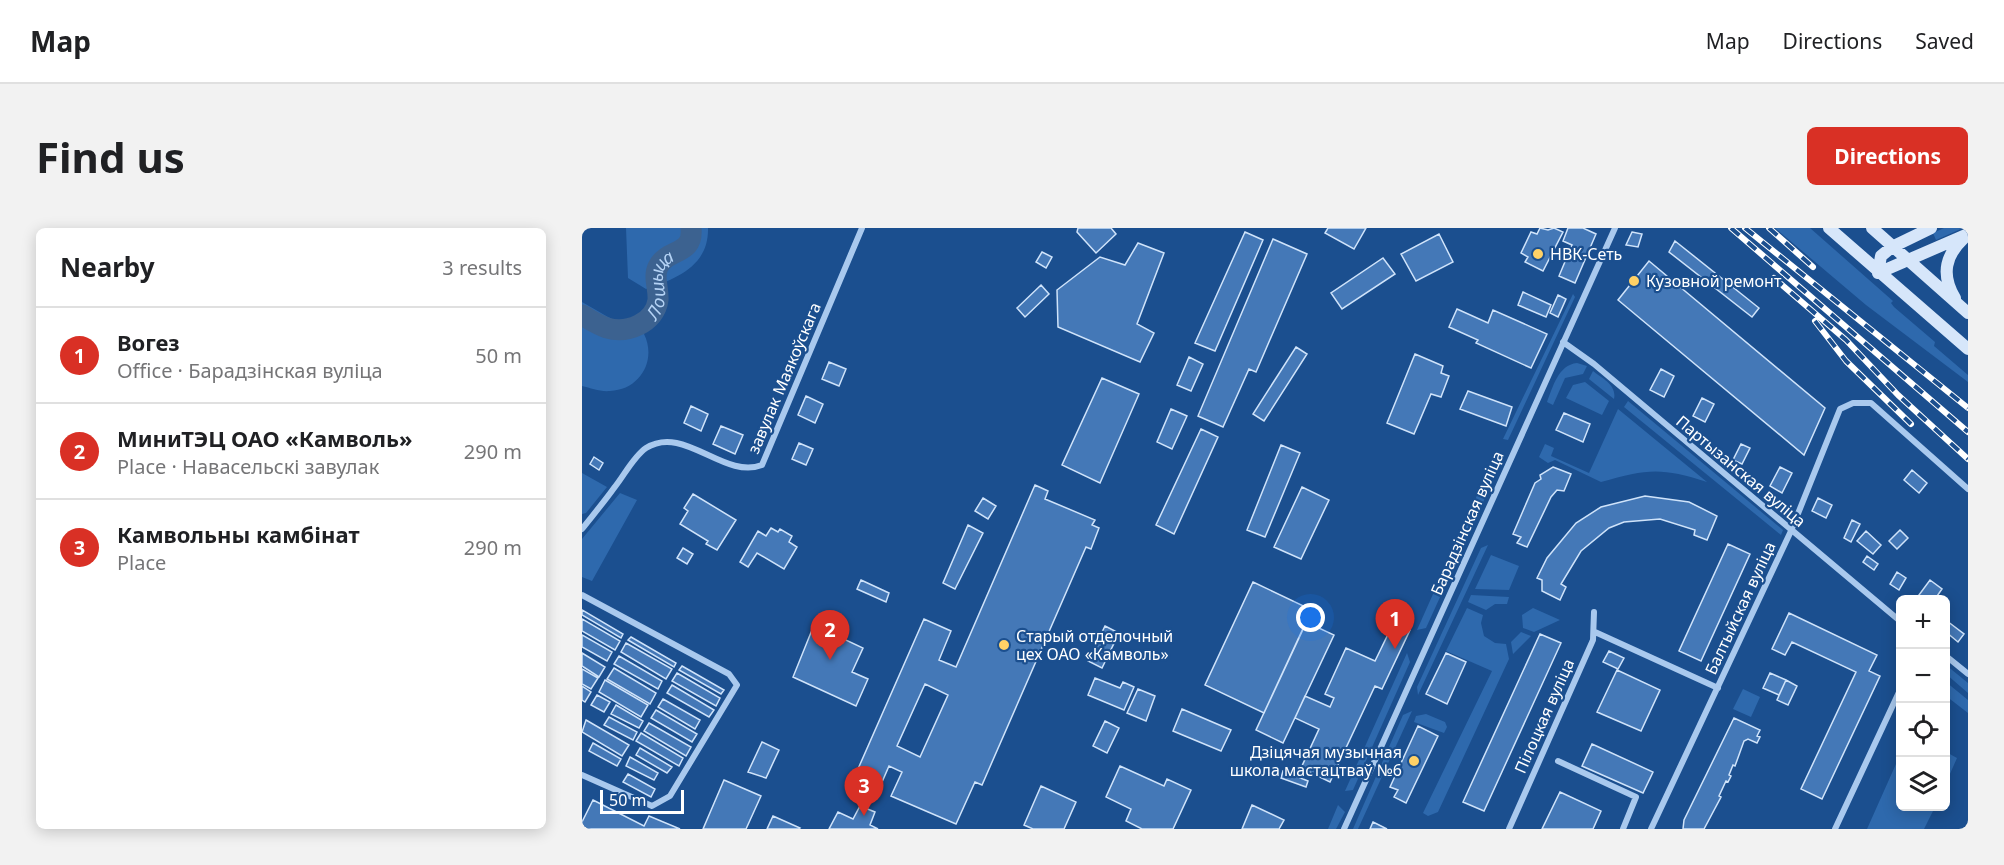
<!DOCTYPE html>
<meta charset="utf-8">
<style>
:root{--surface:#fff;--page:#f2f2f2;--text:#202124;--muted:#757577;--line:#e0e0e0;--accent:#d93025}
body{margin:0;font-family:"Noto Sans",sans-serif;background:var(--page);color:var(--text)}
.controls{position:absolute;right:18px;bottom:18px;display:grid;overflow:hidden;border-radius:9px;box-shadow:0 3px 15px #0003}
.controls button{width:54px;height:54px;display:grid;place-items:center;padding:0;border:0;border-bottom:2px solid var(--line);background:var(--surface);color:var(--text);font:30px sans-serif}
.scale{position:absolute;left:18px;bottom:15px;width:84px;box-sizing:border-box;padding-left:6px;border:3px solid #fff;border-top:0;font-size:16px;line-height:21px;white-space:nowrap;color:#fff;-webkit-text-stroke:4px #1b4f8f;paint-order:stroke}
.you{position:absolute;left:729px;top:390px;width:21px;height:21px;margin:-15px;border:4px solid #fff;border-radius:50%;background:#1a73e8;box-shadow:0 0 0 9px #1a73e833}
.badge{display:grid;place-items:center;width:39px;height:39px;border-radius:50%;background:var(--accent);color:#fff;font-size:20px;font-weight:700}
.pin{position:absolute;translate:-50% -50px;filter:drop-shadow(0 2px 3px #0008)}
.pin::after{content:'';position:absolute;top:32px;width:21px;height:18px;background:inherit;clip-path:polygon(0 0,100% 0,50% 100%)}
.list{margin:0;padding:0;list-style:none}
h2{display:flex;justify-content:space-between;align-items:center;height:78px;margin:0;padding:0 24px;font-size:26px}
h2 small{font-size:20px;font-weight:400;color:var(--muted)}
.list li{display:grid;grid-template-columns:39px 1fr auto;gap:18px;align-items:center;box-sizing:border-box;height:96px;padding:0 24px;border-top:2px solid var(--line)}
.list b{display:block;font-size:22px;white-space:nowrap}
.list p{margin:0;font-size:20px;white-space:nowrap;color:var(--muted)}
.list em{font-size:20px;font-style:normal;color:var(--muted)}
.icon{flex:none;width:33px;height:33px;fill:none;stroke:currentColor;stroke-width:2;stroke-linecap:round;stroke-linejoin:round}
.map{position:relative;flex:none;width:1386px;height:601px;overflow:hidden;border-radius:9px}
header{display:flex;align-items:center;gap:36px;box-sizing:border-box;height:84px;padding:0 30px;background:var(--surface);border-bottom:2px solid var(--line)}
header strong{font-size:28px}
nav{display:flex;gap:33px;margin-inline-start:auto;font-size:21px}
.intro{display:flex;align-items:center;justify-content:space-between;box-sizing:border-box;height:144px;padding:0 36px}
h1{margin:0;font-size:42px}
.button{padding:15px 27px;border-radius:9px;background:var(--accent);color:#fff;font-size:21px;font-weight:700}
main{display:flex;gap:36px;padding:0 36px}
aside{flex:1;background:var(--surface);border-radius:9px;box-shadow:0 3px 15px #0003}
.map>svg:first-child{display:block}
</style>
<header>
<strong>Map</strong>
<nav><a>Map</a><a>Directions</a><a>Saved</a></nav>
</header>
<div class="intro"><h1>Find us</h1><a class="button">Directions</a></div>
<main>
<aside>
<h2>Nearby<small>3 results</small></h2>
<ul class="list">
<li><span class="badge">1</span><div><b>Вогез</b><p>Office · Барадзінская вуліца</p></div><em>50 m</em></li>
<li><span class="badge">2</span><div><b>МиниТЭЦ ОАО «Камволь»</b><p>Place · Навасельскі завулак</p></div><em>290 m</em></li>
<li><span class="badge">3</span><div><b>Камвольны камбінат</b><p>Place</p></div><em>290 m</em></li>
</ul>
</aside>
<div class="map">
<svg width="1386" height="601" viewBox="0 0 1386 601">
<rect width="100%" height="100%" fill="#1b4f8f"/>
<path fill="#2e69ad" d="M44 0H126C127 38 94 51 64 61L46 50Z
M1193 0H1228L1311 73 1309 75 1312 79 1353 114 1352 118 1386 147V154L1284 77Z
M1362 0H1381L1354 12 1351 5Z
M991 66 993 69 926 212 921 211Z
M0 74 26 89 62 106C75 132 58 162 28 163 18 164 9 160 0 158Z
M995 135 1005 138 1001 146 983 150 971 177 965 174C971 159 976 137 995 135Z
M1011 143C1021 151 1035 157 1032 171L1007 151Z
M1003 154 1027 173 1020 187 984 170 991 157Z
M1046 173 1201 302 1199 307 1042 179Z
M1036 181 1125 254C1079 239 1065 241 1019 254L973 232 966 235 957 229 963 216 972 220 969 228 1007 245Z
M913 227 917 230 918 237 844 400 835 402Z
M0 245 25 259 4 285 0 286Z
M38 265 55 272 10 353 0 349V311Z
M906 317 836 467 835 459 899 320Z
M909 327 937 338 927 362 893 361Z
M889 367 927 369 925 376H913L904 382 886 374Z
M885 380 901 387 899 395 902 408 913 415 924 416 927 431 856 584 846 588 841 585 910 443 864 423Z
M951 380 978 392 952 404 941 400 940 387Z
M939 404 949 408 931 426 929 414Z
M825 425 828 434 771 562 763 563Z
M1364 437 1386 455V465L1364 446Z
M1364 454 1386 472V485L1364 468Z
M1161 461 1178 469 1169 489 1151 481Z
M830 483 776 601H771L821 487Z
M844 486 863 494 865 499 862 505 832 494 834 488Z
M1364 524 1375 530 1364 555Z
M1318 527V578L1353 579 1342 601H1285Z
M756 577 763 584 754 601H746Z"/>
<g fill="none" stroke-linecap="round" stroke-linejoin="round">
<path stroke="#3c6290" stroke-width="21" id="s1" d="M0 87C8 92 16 97 25 100 45 106 73 95 76 72 77 61 71 49 76 39 85 20 112 28 109 0"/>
</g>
<path fill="#4478b7" stroke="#cfe3fa" stroke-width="1.5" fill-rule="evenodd" d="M496 0H529L534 6 514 25 495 4Z
M746 0H784L772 21 743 5Z
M958 0 966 2 972 0 981 4 961 43 943 34 946 29 939 25 949 4 955 6Z
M986 0H1001L1014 6 993 55 977 48 990 17 981 13Z
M663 4 681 12 633 123 613 115Z
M1050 4 1060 6 1056 19 1044 17Z
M857 6 871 34 834 53 819 26Z
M691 11 725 26 674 144 667 141 641 199 616 188Z
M1093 13 1177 80 1170 89 1087 24Z
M556 15 582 25 555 96 572 105 558 134 476 99 475 62 518 29 543 37Z
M460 24 470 29 464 40 454 34Z
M801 30 813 46 760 81 749 65Z
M1067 33 1243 180 1222 227 1036 72Z
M459 57 467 66 443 89 435 80Z
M941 64 969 77 964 89 936 77Z
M976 67 984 71 976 89 968 85Z
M875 81 906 95 911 82 965 106 949 140 894 115 896 112 867 99Z
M714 119 725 126 682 193 671 186Z
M833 126 861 138 859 145 867 148 859 169 849 166 832 206 805 195Z
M607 129 621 136 609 163 595 157Z
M247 134 264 141 257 158 240 151Z
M1079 141 1092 148 1082 169 1068 162Z
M520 150 557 166 518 255 480 237Z
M886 163 930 179 924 198 878 181Z
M224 168 241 176 233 195 216 187Z
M1120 170 1132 176 1123 194 1111 188Z
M109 178 126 186 119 203 102 195Z
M589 181 605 188 590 221 575 214Z
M982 185 1008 196 1001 214 974 202Z
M139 198 161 207 153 226 131 216Z
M619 201 636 209 592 306 574 297Z
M217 215 231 221 224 237 210 231Z
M1159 216 1168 220 1160 236 1151 232Z
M699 217 718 225 683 309 665 302Z
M12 229 21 235 17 242 8 236Z
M971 239 989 246 982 263 975 262 969 269 945 319 935 315 939 309 931 306 953 255 959 251 958 247Z
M1198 239 1210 245 1200 265 1188 258Z
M1330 242 1345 255 1337 265 1322 252Z
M453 257 466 263 463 271 513 292 510 297 517 300 509 321 504 319 400 557 393 554 374 596 309 568 320 544 307 538 297 561 272 550 342 391 369 403 357 432 374 439ZM343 456 366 467 338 529 315 518Z
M720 259 747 272 719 331 692 319Z
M111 266 154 292 135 322 124 316 126 313 98 296 106 283 102 280Z
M1063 268 1107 274 1135 288 1125 312 1112 307 1113 302 1078 291 1042 294 1027 300 999 323 979 356 984 359 978 372 960 363V352L955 350 965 330 994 295 1019 279Z
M401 270 414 278 406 291 393 283Z
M1236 270 1250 277 1244 290 1230 283Z
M1270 292 1278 296 1269 314 1262 310Z
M386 297 401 305 373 361 361 355Z
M189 300 196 304 198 301 210 308 207 314 215 319 202 341 175 325 166 339 158 334 176 303 184 308Z
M1318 302 1326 310 1315 321 1307 313Z
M1284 303 1299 317 1291 326 1275 313Z
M1146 316 1168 326 1119 433 1097 423Z
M101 320 111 326 105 336 95 330Z
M1285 328 1296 336 1292 342 1281 334Z
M1315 344 1324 350 1317 362 1308 356Z
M279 352 307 365 304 374 275 361Z
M1348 352 1360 361 1353 371H1334Z
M671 354 730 382 682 485 623 457Z
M0 382 41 406 39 410 0 387Z
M1207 385 1295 427 1287 443 1298 448 1240 571 1219 561 1274 444 1210 414 1203 427 1190 421Z
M0 391 38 413 33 422 0 403Z
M1365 393 1382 406 1376 414 1364 404Z
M724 394 752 407 701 515 674 502Z
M812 394 828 402 800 461 793 458 748 554 719 540 737 501 713 490 723 468 748 479 752 470 743 466 764 420 793 433Z
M232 397 281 420 270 444 286 451 274 478 211 449Z
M523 398 537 405 520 440 506 433Z
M958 406 979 415 902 583 881 574Z
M0 407 30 424 25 433 0 419Z
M49 409 94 435 92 439 46 412Z
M44 415 90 441 84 451 39 424Z
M1027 423 1042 430 1036 441 1021 434Z
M0 425 23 439 17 449 0 438Z
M864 425 884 434 865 476 844 466Z
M37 428 80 453 76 461 32 436Z
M100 438 142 462 139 466 97 442Z
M32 440 74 465 68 476 25 451Z
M0 441 16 450 9 461 0 456Z
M1035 442 1078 462 1059 503 1015 484Z
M95 445 138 470 134 478 90 453Z
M1188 445 1204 452 1197 467 1181 460Z
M513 450 538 460 541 454 552 459 542 482 506 467Z
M23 452 66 477 59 489 17 464Z
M1204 452 1215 458 1206 477 1195 472Z
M90 457 132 482 127 489 85 465Z
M0 458 9 464 3 474 0 472Z
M556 461 573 468 564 493 545 485Z
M15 467 28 474 22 484 9 477Z
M81 471 118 492 113 501 76 479Z
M34 477 61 493 57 500 29 486Z
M600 481 649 502 639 523 591 503Z
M74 482 115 506 110 514 69 490Z
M27 489 55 504 51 512 22 497Z
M1152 490 1178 502 1175 508 1178 509 1175 515 1166 511 1162 513 1153 538 1151 537 1147 547 1149 548 1146 554 1144 553 1137 568 1139 569 1122 601H1101L1102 592Z
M4 492 47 517 40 528 0 504Z
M523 493 537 500 525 525 511 518Z
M67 495 109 519 104 528 62 503Z
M836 498 856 508 824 575 812 569 816 562 808 559Z
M59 505 101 530 97 538 54 513Z
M180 514 197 522 184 550 166 544Z
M11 515 39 531 35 538 7 523Z
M1010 516 1071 544 1061 565 1000 538Z
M58 520 90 539 85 545 54 527Z
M48 529 76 545 72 552 44 538Z
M538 538 582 558 585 551 609 562 591 601H560L544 593 549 581 524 569Z
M701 543 726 553 724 559 699 550Z
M46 546 73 561 69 569 41 554Z
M142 552 179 568 164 601H121Z
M459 558 494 574 482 601H451L442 597Z
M978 564 1019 583 1011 601H960Z
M11 572 62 598 67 588 98 601H0V594Z
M670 577 702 592 697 601H660Z
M278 578 293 584 288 597 296 601H247L256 584 271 591Z
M191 588 218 600 217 601H185Z
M791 594 805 601H788Z"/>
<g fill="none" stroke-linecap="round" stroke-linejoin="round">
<path stroke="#a9c9ee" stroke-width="6" d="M981 114 1012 136 1318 393
M0 301C11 287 22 274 32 260 42 248 51 229 64 220 102 196 142 252 180 237L280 0
M0 367 147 446 155 457 88 568 70 578 0 547
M1013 404 1136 460
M1364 428 1386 446
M976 533 1054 569 1041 601
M762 601 1033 0
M927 601 1011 412 1012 384
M1069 601 1209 303 1258 181 1271 175H1289L1386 261
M1253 601 1318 462"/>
<path stroke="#d6e6fa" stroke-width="12" d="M1247 0 1386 121
M1290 0 1386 85
M1296 45 1386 6
M1296 45 1299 28 1310 19 1349 0
M1373 70C1359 47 1363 27 1383 9"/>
<g stroke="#fff" stroke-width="6">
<path id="rail" d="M1149 0 1386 204
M1163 0 1386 180
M1187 0 1231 39
M1192 50 1264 112 1316 167 1386 231
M1233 93 1264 133 1329 196"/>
</g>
<use href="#rail" stroke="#1b4f8f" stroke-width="4" stroke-dasharray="11" stroke-linecap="butt"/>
</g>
<g fill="#ffd166" stroke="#1b4f8f" stroke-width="2">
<circle cx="956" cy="26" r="6"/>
<circle cx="1052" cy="53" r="6"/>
<circle cx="422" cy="417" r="6"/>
<circle cx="832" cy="533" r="6"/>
</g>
<g text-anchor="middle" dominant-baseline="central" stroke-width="4.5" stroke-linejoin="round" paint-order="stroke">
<g font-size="16" fill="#fff" stroke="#1b4f8f" text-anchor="start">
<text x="968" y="26">НВК-Сеть</text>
<text x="1064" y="53">Кузовной ремонт</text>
<text x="434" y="408">Старый отделочный<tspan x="434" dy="18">цех ОАО «Камволь»</tspan></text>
<text x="820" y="524" text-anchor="end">Дзіцячая музычная<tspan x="820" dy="18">школа мастацтваў №6</tspan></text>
</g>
<g font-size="16" fill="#fff" stroke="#1b4f8f">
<text transform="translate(202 150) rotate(-67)">завулак Маякоўскага</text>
<text transform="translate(1159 243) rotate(40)">Партызанская вуліца</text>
<text transform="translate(885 295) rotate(-66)">Барадзінская вуліца</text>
<text transform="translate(1158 380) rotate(-65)">Балтыйская вуліца</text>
<text transform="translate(962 488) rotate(-66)">Пілоцкая вуліца</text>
</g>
<g font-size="18" font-style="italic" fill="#b5d3f5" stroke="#1b4f8f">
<text stroke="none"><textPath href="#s1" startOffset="110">Лошыца</textPath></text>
</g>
</g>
</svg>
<div class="controls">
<button>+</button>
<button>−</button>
<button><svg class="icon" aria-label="locate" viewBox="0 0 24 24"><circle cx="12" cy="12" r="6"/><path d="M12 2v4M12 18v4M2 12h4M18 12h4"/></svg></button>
<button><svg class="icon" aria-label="layers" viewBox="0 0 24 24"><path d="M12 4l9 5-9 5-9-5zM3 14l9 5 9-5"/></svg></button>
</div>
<div class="scale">50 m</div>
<div class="you"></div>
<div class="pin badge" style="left:813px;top:421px">1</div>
<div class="pin badge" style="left:248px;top:432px">2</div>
<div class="pin badge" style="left:282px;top:588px">3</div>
</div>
</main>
